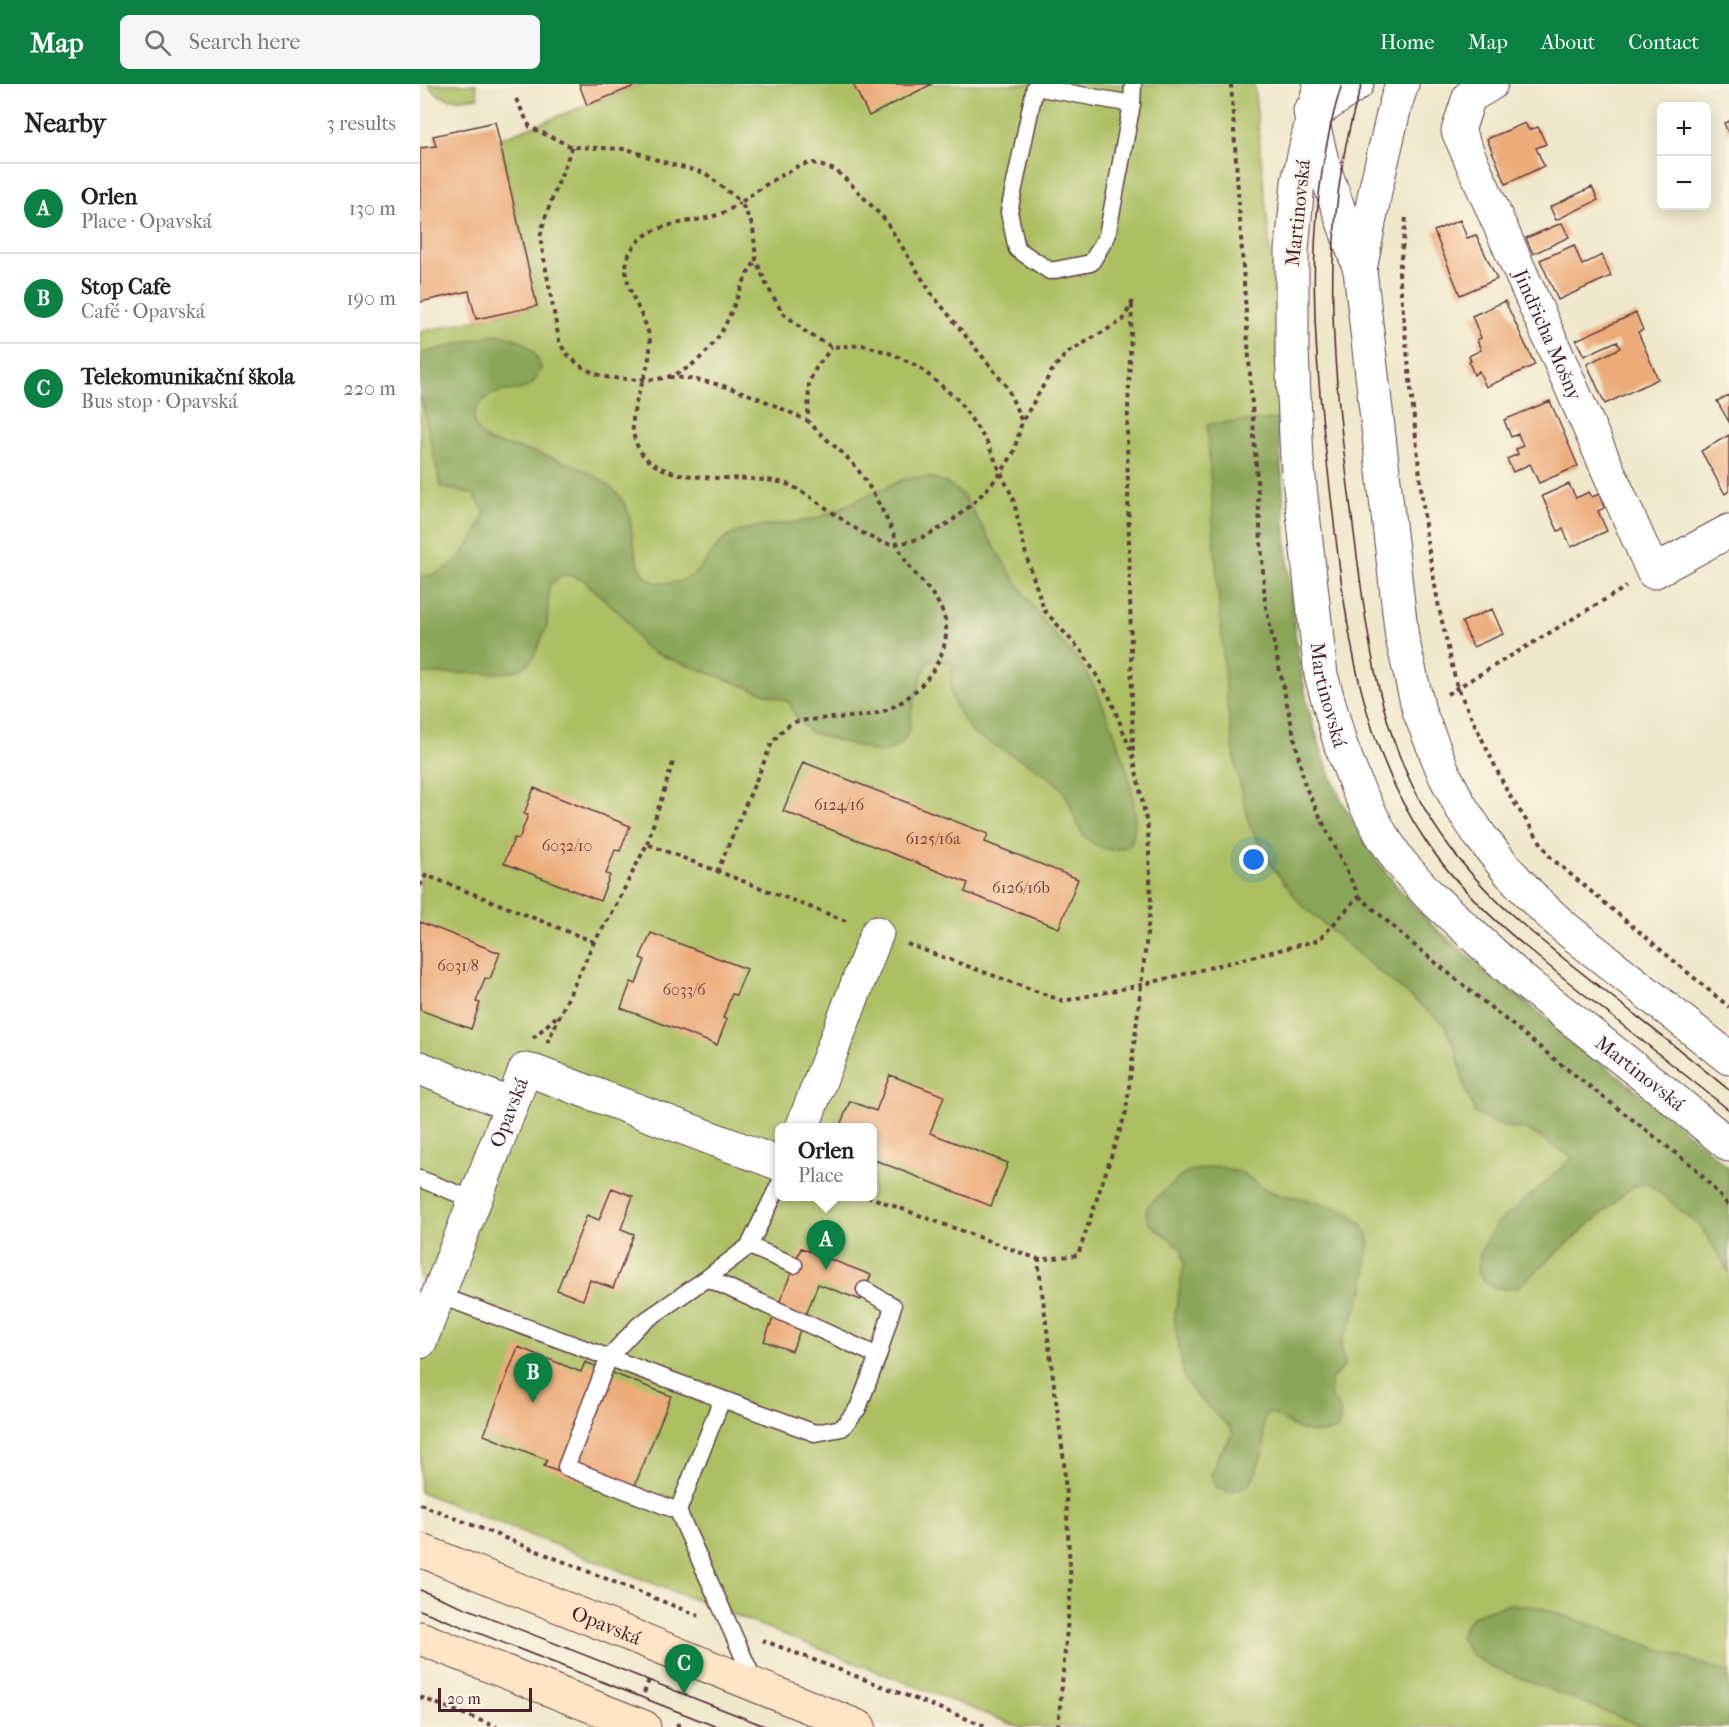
<!DOCTYPE html>
<meta charset="utf-8">
<style>
:root{--surface:#fff;--page:#f6f6f6;--text:#202124;--muted:#757577;--line:#e0e0e0;--accent:#0b8043}
body{margin:0;font-family:"IM FELL French Canon",serif;background:var(--page);color:var(--text)}
.controls{position:absolute;right:18px;top:18px;display:grid;overflow:hidden;border-radius:9px;box-shadow:0 3px 15px #0003}
.controls button{width:54px;height:54px;display:grid;place-items:center;padding:0;border:0;border-bottom:2px solid var(--line);background:var(--surface);color:var(--text);font:30px sans-serif}
.scale{position:absolute;left:18px;bottom:15px;width:94px;box-sizing:border-box;padding-left:6px;border:3px solid #4a1f2b;border-top:0;font-size:16px;line-height:21px;white-space:nowrap;color:#4a1f2b;-webkit-text-stroke:4px #fcf5e5;paint-order:stroke}
.you{position:absolute;left:834px;top:776px;width:21px;height:21px;margin:-15px;border:4px solid #fff;border-radius:50%;background:#1a73e8;box-shadow:0 0 0 9px #1a73e833}
.badge{display:grid;place-items:center;width:39px;height:39px;border-radius:50%;background:var(--accent);color:#fff;font-size:20px;font-weight:700}
.pin{position:absolute;translate:-50% -50px;filter:drop-shadow(0 2px 3px #0008)}
.pin::after{content:'';position:absolute;top:32px;width:21px;height:18px;background:inherit;clip-path:polygon(0 0,100% 0,50% 100%)}
.popup{position:absolute;left:355px;top:1039px;width:102px;height:78px;box-sizing:border-box;display:grid;place-content:center;border-radius:9px;background:var(--surface);filter:drop-shadow(0 2px 4px #0005);font-size:20px;white-space:nowrap;color:var(--muted)}
.popup b{font-size:22px;color:var(--text)}
.popup::after{content:'';position:absolute;left:50%;top:100%;margin-left:-12px;border:12px solid transparent;border-top-color:var(--surface)}
.list{margin:0;padding:0;list-style:none}
h2{display:flex;justify-content:space-between;align-items:center;height:78px;margin:0;padding:0 24px;font-size:26px}
h2 small{font-size:20px;font-weight:400;color:var(--muted)}
.list li{display:grid;grid-template-columns:39px 1fr auto;gap:18px;align-items:center;box-sizing:border-box;height:90px;padding:0 24px;border-top:2px solid var(--line)}
.list b{display:block;font-size:22px;white-space:nowrap}
.list p{margin:0;font-size:20px;white-space:nowrap;color:var(--muted)}
.list em{font-size:20px;font-style:normal;color:var(--muted)}
.icon{flex:none;width:33px;height:33px;fill:none;stroke:currentColor;stroke-width:2;stroke-linecap:round;stroke-linejoin:round}
.map{position:relative;flex:none;width:1309px;height:1643px;overflow:hidden}
header{display:flex;align-items:center;gap:36px;box-sizing:border-box;height:84px;padding:0 30px;background:var(--accent);color:#fff}
header strong{font-size:28px}
nav{display:flex;gap:33px;margin-inline-start:auto;font-size:21px}
.search{width:420px;height:54px;background:var(--page);display:flex;align-items:center;gap:15px;box-sizing:border-box;padding:0 21px;border-radius:9px;color:var(--muted);font-size:22px}
main{display:flex}
aside{flex:1;background:var(--surface)}
.map>svg:first-child{display:block}
</style>
<header>
<strong>Map</strong>
<div class="search"><svg class="icon" aria-label="search" viewBox="0 0 24 24"><circle cx="10" cy="10" r="6"/><path d="M15 15l6 6"/></svg>Search here</div>
<nav><a>Home</a><a>Map</a><a>About</a><a>Contact</a></nav>
</header>
<main>
<aside>
<h2>Nearby<small>3 results</small></h2>
<ul class="list">
<li><span class="badge">A</span><div><b>Orlen</b><p>Place · Opavská</p></div><em>130 m</em></li>
<li><span class="badge">B</span><div><b>Stop Cafe</b><p>Café · Opavská</p></div><em>190 m</em></li>
<li><span class="badge">C</span><div><b>Telekomunikační škola</b><p>Bus stop · Opavská</p></div><em>220 m</em></li>
</ul>
</aside>
<div class="map">
<svg width="1309" height="1643" viewBox="0 0 1309 1643">
<rect width="100%" height="100%" fill="#fcf5e5"/>
<filter id="ink" filterUnits="userSpaceOnUse"><feTurbulence type="fractalNoise" baseFrequency=".0167" numOctaves="2"/><feDisplacementMap in="SourceGraphic" scale="12" xChannelSelector="R" yChannelSelector="G"/><feConvolveMatrix kernelMatrix="1 2 1 2 8 2 1 2 1" color-interpolation-filters="sRGB"/></filter>
<filter id="wash" filterUnits="userSpaceOnUse"><feTurbulence type="fractalNoise" baseFrequency=".008" numOctaves="4" result="noise"/><feDisplacementMap in="SourceGraphic" scale="24" xChannelSelector="R" yChannelSelector="G"/><feGaussianBlur stdDeviation="1.35" result="paint"/><feColorMatrix in="noise" values="0 0 0 0 0 0 0 0 0 0 0 0 0 0 0 0 0 1.4 0 .05"/><feComposite in="paint" operator="in"/></filter>
<g filter="url(#wash)">
<rect width="100%" height="100%" fill="#efe7ca"/>
<path fill="#acbf63" stroke="#7b6f47" stroke-width="1.5" fill-rule="evenodd" d="M8 0H56L58 13C39 16 20 19 8 0Z
M221 0H834L857 236 858 335 869 492 876 557 888 624 903 671 921 716 952 770 980 806 1011 840 1309 1084V1643H599L0 1408V248L117 222 79 55ZM360 1044H452V1112H360Z"/>
<path fill="#89a659" stroke="#6a6242" stroke-width="1.5" d="M75 250C99 253 114 261 121 284 118 290 115 299 108 303 100 307 89 306 80 308 68 310 53 322 54 336 55 346 62 353 70 358 111 367 196 383 209 431 213 448 213 484 229 495 241 503 260 499 272 491 287 481 294 461 309 452 333 438 371 442 398 434 406 431 415 426 423 423 444 413 464 404 485 395 512 391 525 394 544 413 570 455 594 498 624 537 634 552 649 564 660 579 684 614 729 720 710 761 698 766 688 769 676 761 649 745 657 717 635 698 611 677 578 666 552 648 533 623 527 609 532 579L509 575 501 593 491 630 489 646 483 658 472 665 460 669 389 648 375 631 369 618 234 569 222 561 205 534 162 495 147 491 140 492 129 502 127 542 112 576 99 586 82 589 0 590V492C34 492 55 457 65 428L53 410 21 403 0 310V270Z
M858 335C865 430 867 528 888 622 906 704 951 779 1009 839 1045 876 1091 908 1132 939 1192 987 1252 1033 1309 1084V1188L1281 1143 1229 1100 1213 1102 1098 1203 1087 1205 1074 1204 1064 1198 1058 1187 1060 1169 1075 1142 1153 1074 1110 1047 1078 1041 1056 1030 1046 1007 1036 966 1024 940 952 882 881 820 853 784 830 742 816 683 807 620 796 480 787 340Z
M796 1082 824 1090 843 1104 860 1111 881 1114 915 1123 929 1129 941 1139 948 1151 949 1160 944 1204 932 1237 923 1253 921 1262 925 1280C914 1299 908 1285 911 1314 922 1323 922 1333 917 1346 900 1351 885 1350 869 1340 861 1335 858 1330 848 1329 839 1338 845 1349 844 1360 842 1375 836 1389 829 1401L810 1408 796 1403 791 1391 797 1373 813 1350 811 1345 775 1310 764 1294 754 1234 764 1181 762 1165 728 1138 726 1129 728 1121 759 1094 767 1088Z
M1091 1520 1122 1524 1309 1589V1643H1225L1070 1582 1052 1571 1040 1554C1046 1528 1068 1526 1091 1520Z"/>
<g id="blocks">
<path fill="#ecab79" d="M159 0H220L167 21Z
M433 0H512L449 32Z
M1309 37V51L1304 39Z
M75 38 117 222 56 235 49 207 0 218V64L16 62 13 52Z
M1105 39 1109 46 1118 43 1126 60 1116 64 1124 82 1086 100 1067 55Z
M1172 103 1178 116 1136 136 1130 123Z
M1040 136 1047 154 1056 151 1077 195 1040 211 1014 147Z
M1142 139 1149 153 1113 170 1106 154Z
M1154 161 1162 181 1182 171 1191 192 1138 216 1120 176Z
M1085 217 1115 281 1066 303 1059 287 1054 291 1049 278 1051 277 1049 272 1061 266 1057 256 1061 254 1052 232Z
M1216 229 1223 246 1218 248 1238 295 1185 320 1167 280 1200 264 1197 257 1164 272 1156 256Z
M1309 311V338L1297 317Z
M1130 317 1158 382 1119 399 1110 380 1093 388 1087 375 1098 370 1096 365 1103 362 1098 350 1091 353 1084 336Z
M1309 351V407L1305 410 1281 367Z
M1149 400 1156 414 1169 408 1172 413 1179 410 1184 424 1178 427 1187 447 1151 463 1143 445 1138 447 1122 412Z
M1072 525 1083 550 1053 563 1042 538Z
M383 678 568 750 565 758 658 795 639 844 545 808 548 799 363 727Z
M114 704 210 742 200 767 195 766 186 790 190 791 180 817 84 779 94 754 99 755 108 731 104 730Z
M0 838 80 869 70 895 65 894 56 918 60 919 51 945 0 926Z
M231 849 327 885 316 911 312 910 303 934 307 935 297 961 201 924 211 898 216 900 225 876 220 874Z
M470 991 524 1012 510 1049 588 1079 571 1122 452 1075V1044H419L430 1017 456 1027Z
M192 1104 213 1112 201 1145 214 1150 193 1204 170 1196 163 1216 137 1206 167 1131 179 1136Z
M381 1164 451 1191 441 1216 398 1200 372 1267 344 1257Z
M98 1263 161 1288 165 1278 251 1312 209 1416 124 1382 127 1376 64 1351Z"/>
</g>
</g>
<g filter="url(#ink)">
<use href="#blocks" fill-opacity="0" stroke="#633d43" stroke-width="1.5"/>
<g fill="none" stroke-linecap="round" stroke-linejoin="round">
<g stroke="#633d43" stroke-width="19">
<path id="service" d="M712 20 615 3 589 128 597 165 630 187 671 179 687 152 712 20 713 0
M0 1095 54 1116
M329 1162 374 1181
M287 1194 458 1272 438 1324 422 1344 395 1349 302 1315
M445 1206 473 1222 458 1272
M18 1211 302 1315 258 1427 335 1599
M258 1427 146 1383 189 1273 219 1241 287 1194 329 1162 360 1099"/>
</g>
<g stroke="#633d43" stroke-width="35">
<g id="minor">
<path id="s1" d="M1071 0 1049 13 1038 47 1233 488 1309 447"/>
<path d="M890 27 903 81 940 186"/>
<path d="M891 32 937 0"/>
<path d="M0 984 91 1021"/>
<path d="M382 1044 457 849"/>
<path id="s2" d="M0 1258 105 986 115 988 360 1080"/>
</g>
</g>
<g stroke="#633d43" stroke-width="35">
<g id="tertiary">
<path id="s3" d="M900 0 878 98 872 166V268L877 376 901 591 920 659 938 706 961 750 980 778 1009 811 1102 896 1251 1013 1309 1061"/>
<path d="M982 0 975 22 956 103 940 186 982 554 999 627 1025 692 1041 723 1061 753 1089 788 1115 816 1144 843 1309 974"/>
</g>
</g>
<g stroke="#633d43" stroke-width="35">
<g id="secondary">
<path id="s4" d="M0 1466 439 1643"/>
<path d="M0 1554 224 1643"/>
</g>
</g>
<path stroke="#633d43" stroke-width="4" stroke-dasharray="4.5 4.5" stroke-linecap="butt" d="M96 15 110 43 152 63 207 65 249 80 285 89 321 118C314 123 306 128 297 131 271 140 233 137 214 162 192 190 222 223 229 251 237 289 198 328 219 365 242 406 324 388 364 399 395 409 446 462 474 460 518 456 554 421 581 389L567 358 538 316 499 283 472 270 444 261 412 263 387 249 362 228 347 202 336 176 333 143 321 118 350 98 380 81 393 79 415 86 430 99 466 137 511 209 587 303 602 338
M152 63 126 131 120 153 139 256C145 275 172 292 192 294 210 295 229 298 247 293 274 286 297 260 308 235 317 216 323 194 336 177
M986 134 979 189 1006 451 1019 524 1037 603 1088 709 1131 774 1309 923
M712 221 707 352 713 669
M249 293C303 296 340 314 388 337L389 298 396 284 412 263
M1027 610 1206 503
M227 760 254 675
M297 788 352 659C358 651 365 642 375 638 382 636 390 636 398 635 418 633 442 634 461 628 496 617 538 569 523 529 515 508 495 493 484 474 479 466 477 457 473 448 462 426 450 400 434 381 420 365 402 353 388 337
M0 802 6 791 174 858
M939 812 989 857 1138 978 1275 1084 1309 1122
M487 860 643 917 721 901 899 856 939 812 885 702 845 519 811 0
M113 954 136 933
M127 959 174 858 191 831 227 760 426 837
M447 1112 618 1175
M0 1420 279 1532
M342 1556 568 1643
M224 1609 230 1593
M0 1613 77 1643
M256 1640 264 1643
M638 1643 651 1502 644 1378 618 1176 658 1171 706 1028 731 818 728 745 713 672 690 614 663 569 624 526 606 471 593 414 581 389 593 370 602 338 633 285 647 269 703 236 713 217"/>
<use href="#service" stroke="#fff" stroke-width="16"/>
<use href="#minor" stroke="#fff" stroke-width="33"/>
<use href="#tertiary" stroke="#fff" stroke-width="33"/>
<use href="#secondary" stroke="#fde5c5" stroke-width="33"/>
<path stroke="#4a1f2b" stroke-width="1.5" d="M922 0C879 135 895 275 911 413 925 532 937 657 1007 759 1049 820 1112 869 1170 915 1216 952 1263 989 1309 1026
M942 0C894 145 915 302 934 449 949 561 959 669 1029 762 1070 818 1127 862 1181 904 1224 938 1267 971 1309 1006
M0 1506 347 1643
M0 1526 297 1643"/>
</g>
</g>
<g text-anchor="middle" dominant-baseline="central" stroke-width="5" stroke-linejoin="round" paint-order="stroke">
<g font-size="16" fill="#72423e">
<text x="419" y="720">6124/16</text>
<text x="513" y="754">6125/16a</text>
<text x="147" y="761">6032/10</text>
<text x="601" y="803">6126/16b</text>
<text x="38" y="881">6031/8</text>
<text x="264" y="905">6033/6</text>
</g>
<g font-size="20" fill="#4a1f2b" stroke="#fcf5e5">
<text transform="translate(878 129) rotate(-84)">Martinovská</text>
<text stroke="none"><textPath href="#s1" startOffset="284">Jindřicha Mošny</textPath></text>
<text stroke="none"><textPath href="#s3" startOffset="616">Martinovská</textPath></text>
<text stroke="none"><textPath href="#s3" startOffset="1120">Martinovská</textPath></text>
<text stroke="none"><textPath href="#s2" startOffset="246">Opavská</textPath></text>
<text stroke="none"><textPath href="#s4" startOffset="201">Opavská</textPath></text>
</g>
</g>
</svg>
<div class="controls">
<button>+</button>
<button>−</button>
</div>
<div class="scale">20 m</div>
<div class="you"></div>
<div class="pin badge" style="left:406px;top:1186px">A</div>
<div class="popup"><b>Orlen</b>Place</div>
<div class="pin badge" style="left:113px;top:1319px">B</div>
<div class="pin badge" style="left:264px;top:1610px">C</div>
</div>
</main>
